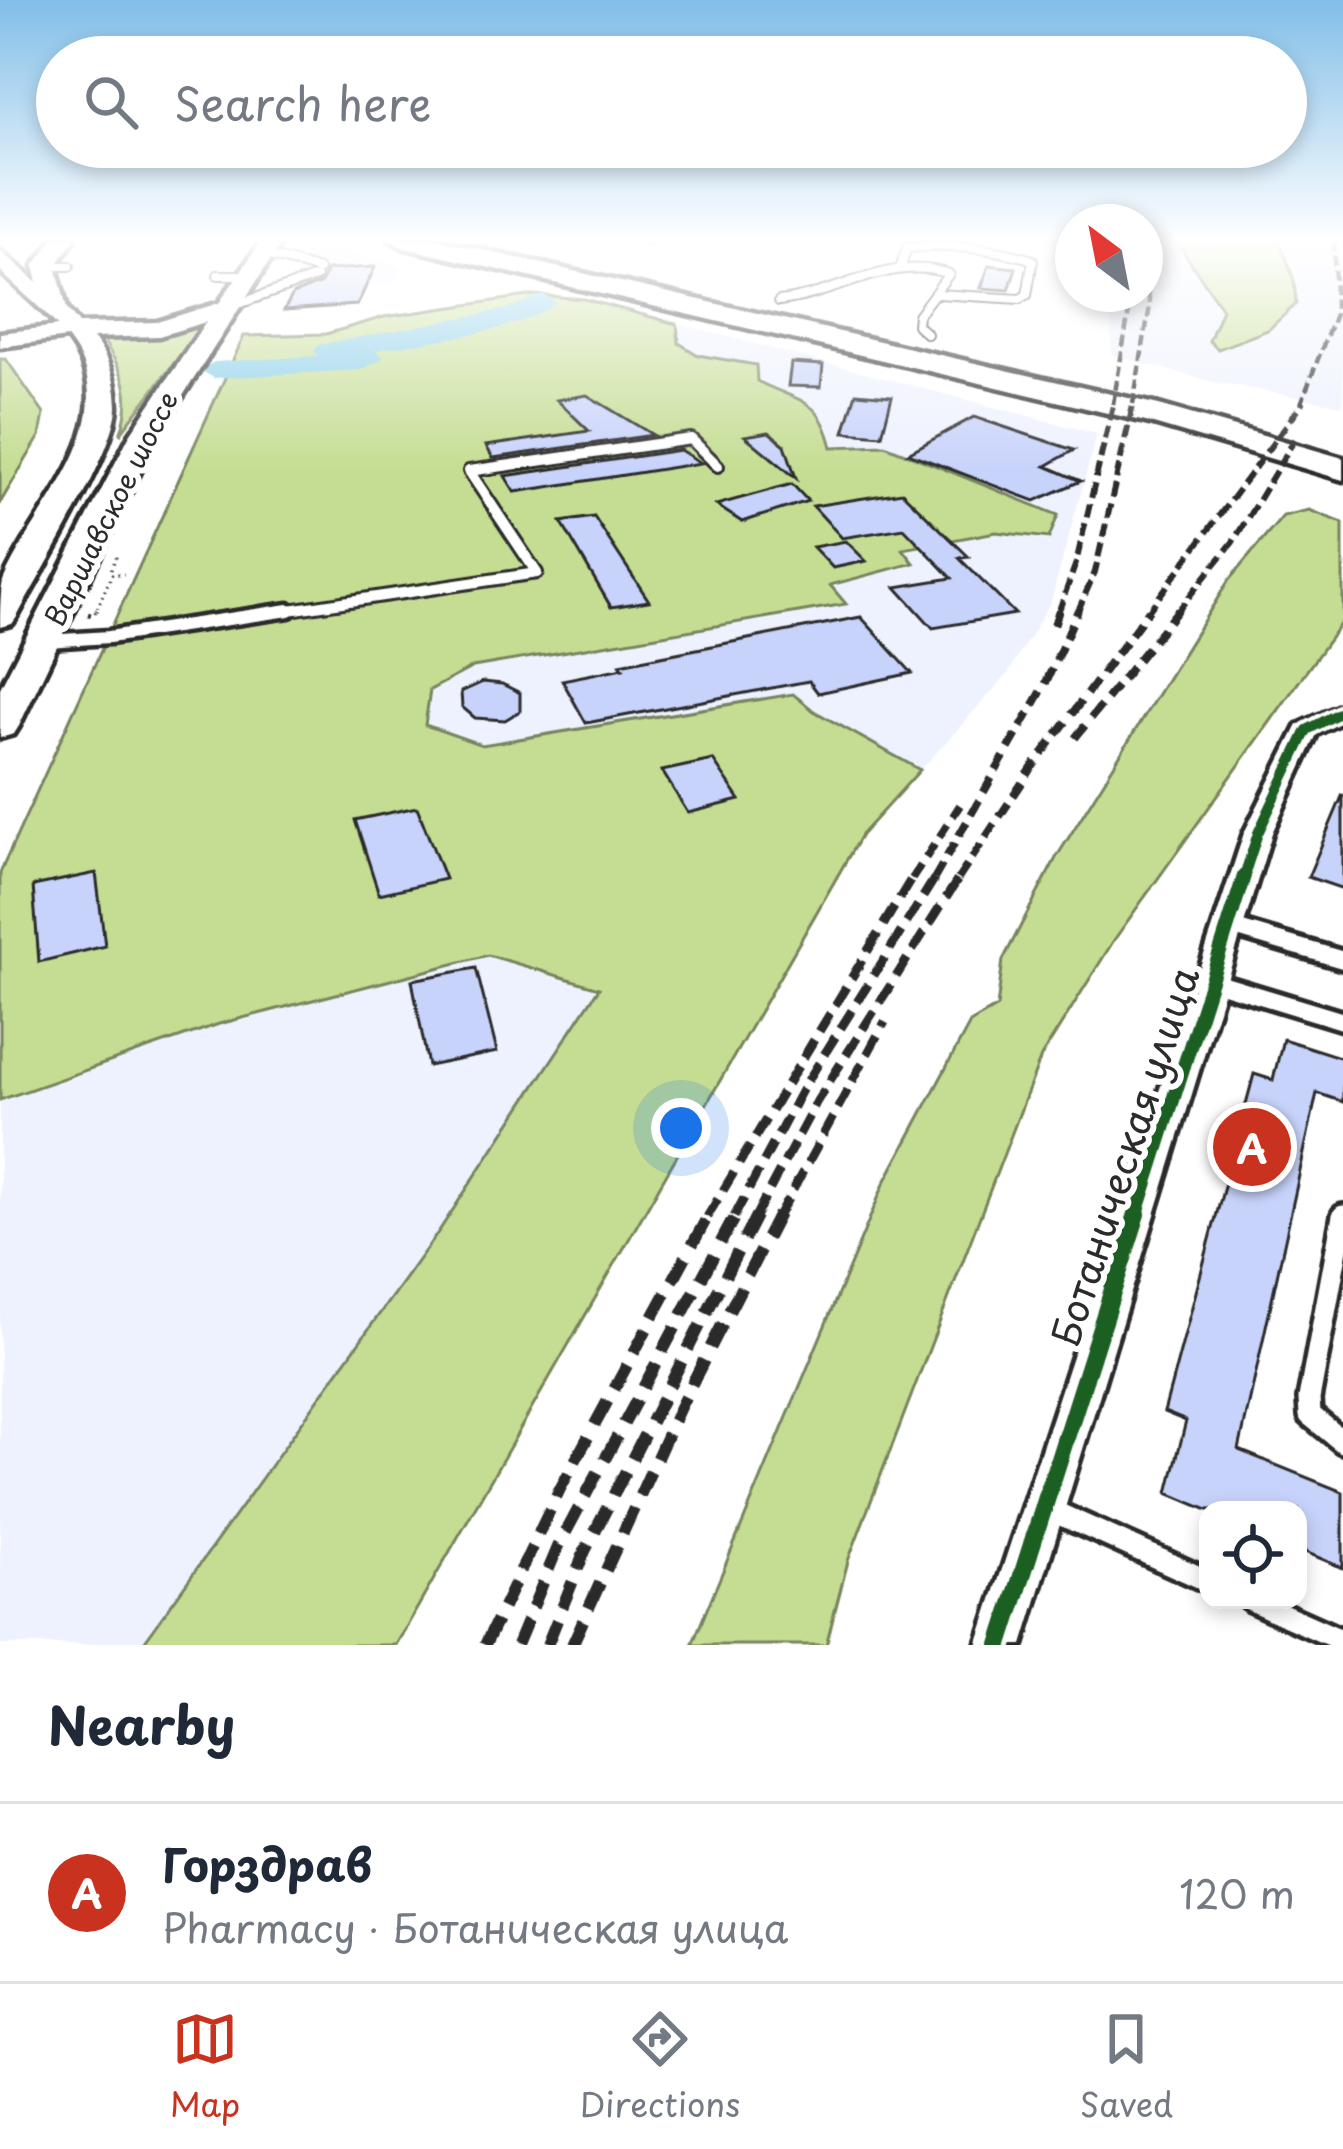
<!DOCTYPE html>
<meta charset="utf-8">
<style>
:root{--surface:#fff;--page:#f6f6f7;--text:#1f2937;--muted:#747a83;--line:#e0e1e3;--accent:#c8321e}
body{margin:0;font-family:"Playpen Sans",sans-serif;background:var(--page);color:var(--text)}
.controls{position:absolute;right:36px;bottom:36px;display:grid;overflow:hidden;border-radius:24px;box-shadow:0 6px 18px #0003}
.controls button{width:108px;height:108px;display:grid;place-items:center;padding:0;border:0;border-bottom:3px solid var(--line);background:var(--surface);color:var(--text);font:60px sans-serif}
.compass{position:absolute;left:1055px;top:204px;width:108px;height:108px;border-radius:50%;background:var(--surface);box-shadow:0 6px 18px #0003;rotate:328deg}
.you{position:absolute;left:681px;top:1128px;width:42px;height:42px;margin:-30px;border:9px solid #fff;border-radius:50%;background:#1a73e8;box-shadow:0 0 0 18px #1a73e833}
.badge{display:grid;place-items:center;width:78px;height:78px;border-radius:50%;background:var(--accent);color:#fff;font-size:39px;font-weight:700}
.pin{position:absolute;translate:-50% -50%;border:6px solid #fff;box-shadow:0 3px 12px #0006}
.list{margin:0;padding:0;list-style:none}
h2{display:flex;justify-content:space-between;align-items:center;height:156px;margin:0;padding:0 48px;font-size:51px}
h2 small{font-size:39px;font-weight:400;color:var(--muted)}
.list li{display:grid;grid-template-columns:78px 1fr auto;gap:36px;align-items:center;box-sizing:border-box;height:180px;padding:0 48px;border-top:3px solid var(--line)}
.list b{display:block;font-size:45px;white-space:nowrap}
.list p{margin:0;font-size:39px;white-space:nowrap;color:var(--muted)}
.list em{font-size:39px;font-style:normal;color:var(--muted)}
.icon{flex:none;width:66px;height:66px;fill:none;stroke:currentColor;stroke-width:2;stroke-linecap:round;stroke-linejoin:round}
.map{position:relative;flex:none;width:1343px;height:1645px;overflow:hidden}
.search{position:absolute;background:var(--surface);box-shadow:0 6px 18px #0003;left:36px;right:36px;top:36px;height:132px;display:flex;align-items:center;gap:30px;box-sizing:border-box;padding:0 42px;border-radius:66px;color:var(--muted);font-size:45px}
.sheet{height:336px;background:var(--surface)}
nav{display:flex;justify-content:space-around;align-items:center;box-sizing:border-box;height:168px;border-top:3px solid var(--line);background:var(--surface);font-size:33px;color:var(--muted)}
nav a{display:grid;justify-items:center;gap:6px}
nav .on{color:var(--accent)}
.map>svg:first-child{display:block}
</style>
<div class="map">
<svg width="1343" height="1645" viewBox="0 0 1343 1645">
<rect width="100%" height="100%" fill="#fff"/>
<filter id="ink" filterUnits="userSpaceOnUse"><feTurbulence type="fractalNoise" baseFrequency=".00833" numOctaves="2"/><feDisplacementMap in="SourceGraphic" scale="24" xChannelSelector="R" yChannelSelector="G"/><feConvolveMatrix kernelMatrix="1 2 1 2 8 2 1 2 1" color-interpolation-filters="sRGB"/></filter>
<g filter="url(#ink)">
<path fill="#eef2fe" d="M1145 239H1175L1188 252 1222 309 1209 341 1290 268 1279 239H1343V405L1214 382 1112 355 1110 294H1145Z
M321 248 396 263 403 272 391 284 316 285 285 294 299 269 292 257 299 249Z
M584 299 1097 434 1051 601 1007 675 861 835 396 1645H0V873Z"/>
<path fill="#c5dd93" stroke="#78845f" stroke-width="3" d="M1175 239H1279L1294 280 1296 304 1268 330 1218 349 1209 341 1222 309Z
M535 295 584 299 677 324 679 343 698 355 756 365 757 381C800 403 819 396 832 447L885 445 1058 515 1049 538 996 532 903 549 914 563 830 585 846 604 473 667 430 690 425 725 482 745 793 694 814 711 920 770 861 835 396 1645H142L439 1231 599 988 488 955 219 1024 0 1100V873L244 336 326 334 384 317Z
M202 326 120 434C136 393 122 371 100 335Z
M0 359H6L44 414 40 436 0 503Z
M1309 510 1343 523V620L1114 940 1041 1057 848 1561 826 1645H692L884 1184 970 1023 997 1007 1003 960 1056 858 1229 580 1283 516Z"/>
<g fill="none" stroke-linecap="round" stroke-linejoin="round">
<path fill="#86cce7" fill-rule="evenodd" d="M641 239H667L650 249 642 247Z
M543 294 556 302C524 333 421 341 375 350L384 358 360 370 214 378 200 370 214 362 318 356 314 351 318 345 507 309Z"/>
</g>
<path fill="#c8d3fb" stroke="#2b2b2b" stroke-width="3" d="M989 265 1016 268 1009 290 981 288Z
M375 267 357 305 284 310 293 294 321 283 327 270Z
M791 363 823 365 821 387 788 386Z
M856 393 892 396 882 435 844 432Z
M587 395 653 435 493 458 486 446 589 431 557 400Z
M974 417 1074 450 1046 466 1081 481 1035 501 908 453Z
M769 432 785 445 796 478 745 436Z
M680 450 701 463 515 492 505 476Z
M792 484 808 501 742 522 716 505Z
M902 492 969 557 959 558 1015 614 933 628 896 587 952 578 904 528 842 538 813 506Z
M594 517 649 601 611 607 561 522Z
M846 541 866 561 833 568 813 547Z
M861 617 912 673 818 693 809 681 586 723 562 680 623 668 620 664Z
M483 682 502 684 520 693V711L505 720 475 718 462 707 461 692Z
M713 760 740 800 688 813 662 771Z
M1343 794V889L1308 877Z
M417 807 445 879 379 894 355 820Z
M96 873 105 946 39 962 33 886Z
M476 968 497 1052 428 1066 412 980Z
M1283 1039 1343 1058V1102L1317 1093 1239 1450 1343 1492V1568L1298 1549V1510H1208L1168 1493 1186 1421 1164 1412 1254 1074 1273 1080Z"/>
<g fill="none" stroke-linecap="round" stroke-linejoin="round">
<g stroke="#2b2b2b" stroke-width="12">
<path id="lane-far4" d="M263 254 319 270
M45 266H70
M901 266 907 248C947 245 995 247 1033 260L1027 295 1020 299 937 294
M218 275H248
M779 301C837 295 891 254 949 274L918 315 917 325 927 334
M227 308 316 277"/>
</g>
<g stroke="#2b2b2b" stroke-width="16">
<path id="lane-far3" d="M269 613 537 573 469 471 691 439 718 466"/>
</g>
<g stroke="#2b2b2b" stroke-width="21">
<path id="lane-far2" d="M47 641 109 637 289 610"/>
</g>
<g stroke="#2b2b2b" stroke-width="26">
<path id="lane-far1" d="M1228 926 1343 960
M1211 981 1343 1021"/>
</g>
<g stroke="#2b2b2b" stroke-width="30">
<path id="lane" d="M1343 1216 1309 1399 1310 1415 1343 1442
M1048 1509 1208 1581
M1251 1600 1343 1641"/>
</g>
<g stroke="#2b2b2b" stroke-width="9">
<path id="street" d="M1343 704V721L1317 734 1272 833 1023 1645H977L1244 833 1298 725Z"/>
</g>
<g stroke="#2b2b2b" stroke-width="9">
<path id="secondary" d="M74 324 82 326V336L0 347V333Z"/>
</g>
<g stroke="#2b2b2b" stroke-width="9">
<path id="primary" d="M54 239H75L56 266 67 309 79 324 157 322 219 303 263 239H284L157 436 19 726 14 734 0 738V688L129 436 206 322 159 336 93 338C108 356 117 383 117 407 115 452 41 572 17 617L12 624 0 627C0 613 0 594 3 581 31 513 121 430 77 352 60 322 24 295 0 271V251L38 283 34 266Z"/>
</g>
<g stroke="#2b2b2b" stroke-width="9">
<path id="highway" d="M389 239H434L1159 405 1343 458V480L1150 423 402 247Z"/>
</g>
<path stroke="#2b2b2b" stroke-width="3" stroke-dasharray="1.5 4.5" stroke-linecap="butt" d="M111 569 118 553
M95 613 112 574H124"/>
<path stroke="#2b2b2b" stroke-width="4.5" stroke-dasharray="3 9" stroke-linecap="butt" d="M88 614 94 616 97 610"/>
<use href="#lane-far4" stroke="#fff" stroke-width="8"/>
<use href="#lane-far3" stroke="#fff" stroke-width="10"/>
<use href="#lane-far2" stroke="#fff" stroke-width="12"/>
<use href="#lane-far1" stroke="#fff" stroke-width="16"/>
<use href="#lane" stroke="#fff" stroke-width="21"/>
<use href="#street" fill="#fff" fill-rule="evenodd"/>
<use href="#secondary" fill="#fff" fill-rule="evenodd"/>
<use href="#primary" fill="#fff" fill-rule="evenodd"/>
<use href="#highway" fill="#fff" fill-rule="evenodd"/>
<path stroke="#2b2b2b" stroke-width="4.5" stroke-dasharray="10 4.5" stroke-linecap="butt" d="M1113 404 1132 294
M1133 404 1150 306 1145 267
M1301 404 1335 314 1334 239"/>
<path stroke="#2b2b2b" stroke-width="6" stroke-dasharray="14 6" stroke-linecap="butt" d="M1058 613 1076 563 1114 401
M1077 613 1095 572 1134 401
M1147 613 1304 401
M1176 613 1233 542 1295 439"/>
<path stroke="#2b2b2b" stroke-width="8" stroke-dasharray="16 9" stroke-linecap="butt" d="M1054 625 1059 610
M1075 738 1178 610
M912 879 960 805
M934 879 1044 687 1078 610
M958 879 1034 765 1149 610"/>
<path stroke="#2b2b2b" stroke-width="9" stroke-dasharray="21 10" stroke-linecap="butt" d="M707 1217 913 876
M734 1217 802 1090 936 876
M755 1217 817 1101 960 876
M778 1217 885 1022"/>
<path stroke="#2b2b2b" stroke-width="12" stroke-dasharray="27 14" stroke-linecap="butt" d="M485 1645 560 1489 709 1214
M517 1645 558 1547 736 1214
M547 1645 585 1551 757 1214
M572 1645 680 1407 779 1214"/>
<g stroke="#fff" stroke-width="18">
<path id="cycleway-far2" d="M1243 879 1258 833 1307 730 1343 711"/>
</g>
<g stroke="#fff" stroke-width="21">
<path id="cycleway-far1" d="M1136 1217 1244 876"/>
</g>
<g stroke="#fff" stroke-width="26">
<path id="cycleway" d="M1000 1645 1137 1214"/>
</g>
<use href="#cycleway-far2" stroke="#1b5e20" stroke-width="10"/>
<use href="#cycleway-far1" stroke="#1b5e20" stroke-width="14"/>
<use href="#cycleway" stroke="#1b5e20" stroke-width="18"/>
</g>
</g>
<linearGradient id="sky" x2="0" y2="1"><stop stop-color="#81bee8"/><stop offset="0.51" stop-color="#fff"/><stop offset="1" stop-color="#fff" stop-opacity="0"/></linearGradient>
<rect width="1343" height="469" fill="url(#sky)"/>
<g text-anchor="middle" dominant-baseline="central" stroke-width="12" stroke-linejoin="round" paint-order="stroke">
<g font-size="27" fill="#2b2b2b" stroke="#fff">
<text transform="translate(110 508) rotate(-63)">Варшавское шоссе</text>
</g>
<g font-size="39" fill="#2b2b2b" stroke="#fff">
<text transform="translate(1123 1156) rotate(-72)">Ботаническая улица</text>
</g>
</g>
</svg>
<div class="controls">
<button><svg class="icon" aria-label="locate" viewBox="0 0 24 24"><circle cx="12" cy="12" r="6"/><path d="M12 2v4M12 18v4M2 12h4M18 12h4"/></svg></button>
</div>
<svg class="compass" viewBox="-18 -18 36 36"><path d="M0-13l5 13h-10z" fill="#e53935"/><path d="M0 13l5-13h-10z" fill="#747a83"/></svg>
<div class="you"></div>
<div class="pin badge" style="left:1252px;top:1147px">A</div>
<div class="search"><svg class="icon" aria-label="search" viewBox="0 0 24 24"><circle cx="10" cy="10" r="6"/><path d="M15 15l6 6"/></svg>Search here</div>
</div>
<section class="sheet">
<h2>Nearby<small></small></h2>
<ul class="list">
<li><span class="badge">A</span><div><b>Горздрав</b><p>Pharmacy · Ботаническая улица</p></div><em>120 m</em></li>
</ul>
</section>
<nav>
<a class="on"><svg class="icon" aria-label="map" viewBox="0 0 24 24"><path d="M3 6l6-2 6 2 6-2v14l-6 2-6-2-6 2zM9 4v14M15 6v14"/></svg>Map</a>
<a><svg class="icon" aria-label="directions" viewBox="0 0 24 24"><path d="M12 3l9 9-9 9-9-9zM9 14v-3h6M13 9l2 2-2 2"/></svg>Directions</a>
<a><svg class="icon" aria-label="saved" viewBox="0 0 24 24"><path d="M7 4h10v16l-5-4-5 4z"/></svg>Saved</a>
</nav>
